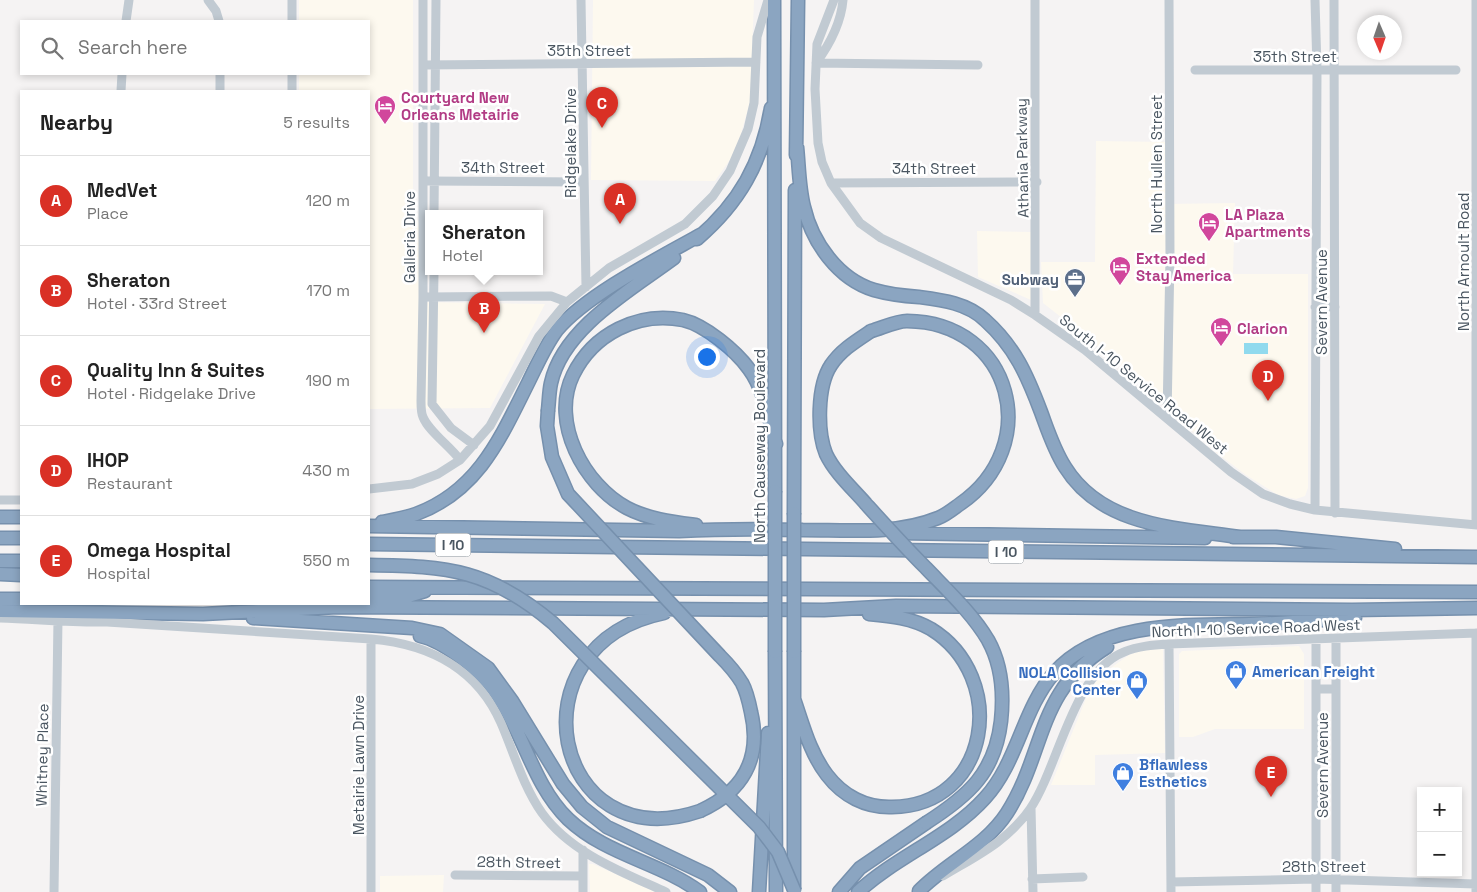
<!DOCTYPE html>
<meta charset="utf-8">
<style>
:root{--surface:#fff;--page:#f6f6f6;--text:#222;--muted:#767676;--line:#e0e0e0;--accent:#d93025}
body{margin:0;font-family:"Space Grotesk",sans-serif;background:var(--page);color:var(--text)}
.controls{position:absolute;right:15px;bottom:15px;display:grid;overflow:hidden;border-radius:0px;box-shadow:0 2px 8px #0003}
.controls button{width:45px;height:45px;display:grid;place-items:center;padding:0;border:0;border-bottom:1px solid var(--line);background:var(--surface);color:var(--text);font:25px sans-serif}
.compass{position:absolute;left:1357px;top:15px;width:45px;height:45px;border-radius:50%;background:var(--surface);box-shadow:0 2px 8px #0003;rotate:178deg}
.you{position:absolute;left:706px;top:356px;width:18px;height:18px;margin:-12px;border:4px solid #fff;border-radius:50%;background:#1a73e8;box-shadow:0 0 0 8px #1a73e833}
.badge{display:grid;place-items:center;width:32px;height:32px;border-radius:50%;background:var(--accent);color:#fff;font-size:16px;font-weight:700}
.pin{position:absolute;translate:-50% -41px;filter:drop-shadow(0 1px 2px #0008)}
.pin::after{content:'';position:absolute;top:26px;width:18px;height:15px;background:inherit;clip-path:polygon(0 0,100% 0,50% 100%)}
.popup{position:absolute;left:425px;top:210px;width:118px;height:65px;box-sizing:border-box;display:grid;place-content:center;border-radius:0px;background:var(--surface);filter:drop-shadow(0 1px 4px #0005);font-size:16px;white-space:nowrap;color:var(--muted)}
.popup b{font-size:19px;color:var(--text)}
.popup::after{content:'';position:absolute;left:50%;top:100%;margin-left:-10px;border:10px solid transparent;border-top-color:var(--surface)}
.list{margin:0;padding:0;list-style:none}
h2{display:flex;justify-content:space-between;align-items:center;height:65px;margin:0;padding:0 20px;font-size:21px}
h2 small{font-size:16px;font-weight:400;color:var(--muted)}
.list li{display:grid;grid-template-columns:32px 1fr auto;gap:15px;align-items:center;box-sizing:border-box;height:90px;padding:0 20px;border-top:1px solid var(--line)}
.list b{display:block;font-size:19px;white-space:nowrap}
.list p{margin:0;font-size:16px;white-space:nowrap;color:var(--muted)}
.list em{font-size:16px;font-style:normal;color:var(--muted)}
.icon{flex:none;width:28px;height:28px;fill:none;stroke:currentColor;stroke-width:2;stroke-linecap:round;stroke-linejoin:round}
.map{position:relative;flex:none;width:1477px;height:892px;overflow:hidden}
.search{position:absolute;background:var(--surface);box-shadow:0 2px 8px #0003;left:20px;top:20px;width:350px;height:55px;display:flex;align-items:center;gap:12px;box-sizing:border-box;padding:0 18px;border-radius:0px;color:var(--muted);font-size:19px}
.panel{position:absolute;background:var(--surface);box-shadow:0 2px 8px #0003;left:20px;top:90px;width:350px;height:515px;border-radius:0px}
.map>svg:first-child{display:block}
</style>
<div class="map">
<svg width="1477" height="892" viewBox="0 0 1477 892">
<rect width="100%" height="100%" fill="#f5f3f3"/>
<path fill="#fdf9ef" d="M299 0H413V208L420 226V302L545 304 490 408 369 409V91H299V74H369V21H299Z
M593 0H754L750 102 736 151 715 181 591 180Z
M1096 141 1167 142 1166 204 1235 203 1233 274H1308V488L1305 496 1296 499 1278 495 1246 475 1217 453 1094 343 1043 303 1041 262H1095Z
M977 231 1031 232V300L978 277Z
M1299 646 1304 654V729H1215L1193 737H1179V654L1182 651Z
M1163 649 1165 753 1095 755V785H1051L1087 696 1095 683 1105 672 1129 655 1143 650Z
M589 864H593L655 892H590Z
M444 875 443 892H380V876Z"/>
<path fill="#90daee" d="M1244 343H1268V354H1244Z"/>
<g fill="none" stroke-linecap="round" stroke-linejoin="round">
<g stroke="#7690ad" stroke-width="15">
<path id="highway" d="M774 0 775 491
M797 147C799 167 799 188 804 207 812 242 838 279 874 290 888 294 904 296 919 297 942 300 967 303 985 320 1015 347 1027 375 1041 412 1048 431 1054 450 1065 467 1102 527 1178 528 1240 537
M796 155 798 0
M697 239C739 203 762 163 771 108
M548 410C549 402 549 392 551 383 563 328 631 290 674 258
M794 513 795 190
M0 517H21
M382 522C393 520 405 518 416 514 478 491 500 439 528 383 537 365 545 346 557 330 586 295 661 257 702 234
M696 525C673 522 648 519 627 508 584 485 550 422 573 375 593 334 638 311 683 320 705 325 736 351 749 369 764 389 769 420 776 444
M369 526 679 531C721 529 762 529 803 530 848 530 896 535 938 518 946 515 953 509 960 504 1044 446 1013 322 907 321 896 321 882 328 871 331
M898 533 1205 538
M1233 537H1276L1395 549
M0 538H21
M369 544 1477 557
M0 561H21
M0 574 21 575
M369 587 1477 592
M369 598 405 597 425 591
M0 599H21
M0 611 203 614 338 607 824 610 896 606 1352 610 1477 608
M664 613C508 645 552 861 700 811
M253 618 412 628 440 634 488 668 512 701 563 784 582 807 607 827 708 875 730 892
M420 636C435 639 448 648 460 657 476 669 491 683 501 701 525 739 535 787 568 819 606 855 659 862 700 892
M775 652 776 892
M794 699C803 725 810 753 827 775 843 796 866 808 892 807 991 806 1009 677 931 629 912 618 891 616 869 614
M794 889V652
M919 891C946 863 985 847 1007 813 1046 752 1036 691 1107 647
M759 892 768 733
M839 892 860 868 926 823
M858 892C897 856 950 837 985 798 1018 762 1022 710 1054 673 1100 621 1187 625 1250 624 1285 623 1320 620 1355 618"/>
</g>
<path stroke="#c1cad2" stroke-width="9" d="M208 0 216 11 219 21
M292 0V21
M423 0V297L421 401C421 406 421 413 423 417 429 432 450 446 460 460
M581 0 586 287
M834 0 817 44 815 89 818 143 822 162 831 183 860 223 881 238 1011 300 1035 315 1085 350 1231 472 1263 494 1290 504 1315 510 1477 525
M1035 0V315
M1334 0 1335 513
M1476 0V525
M126 21 129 0
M816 63 978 65
M816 63C830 44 841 23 843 0
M423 65 756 62
M1195 70H1456
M220 74V91
M292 74V91
M121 91 122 74
M428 181 583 182
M831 183 1037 182
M434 214 436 0
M434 272 432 404 451 428 474 445
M428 297 551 296 567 302
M1315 307H1335
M1167 417 1170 257 1169 0
M369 489 412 484 438 474 460 460 490 426 539 336 567 302 609 268 685 224 713 196 730 171 748 129 754 103 757 37 768 0
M0 500H21
M1315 510 1317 69 1315 0
M0 618C36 619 72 623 107 622L371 639C428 644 477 668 501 723 514 753 523 786 542 813 571 853 622 872 666 892
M1476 633V892
M371 639V892
M1336 639V892
M1169 644 1171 892
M1316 689H1336
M1031 808 1033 892
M455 875 583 876
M943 876C976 856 1007 842 1030 809 1059 766 1073 672 1124 652 1138 646 1154 645 1169 644L1477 633
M1032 879 1083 877
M1171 882 1316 879 1476 884
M54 892 58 619
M583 892V850
M1316 892V639"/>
<use href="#highway" stroke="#8ba5c1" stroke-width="12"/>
<g stroke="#7690ad" stroke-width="15" stroke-linecap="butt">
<path id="highway-bridge" d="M871 331C856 341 841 350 831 365 817 386 817 432 826 454 835 473 853 489 866 504 886 526 905 547 926 568 947 590 972 613 988 640 1002 665 1004 693 1001 721 995 773 968 796 926 823
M548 410 547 426 552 457 568 494 720 656C728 664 736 673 742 683 747 692 749 702 751 712 762 759 742 792 700 811
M775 491V652
M794 513V652
M369 565C449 566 490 570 553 623L759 827 778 852 795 892"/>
</g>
<use href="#highway-bridge" stroke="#8ba5c1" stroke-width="12"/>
</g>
<defs>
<g id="hotel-pin" transform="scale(1.125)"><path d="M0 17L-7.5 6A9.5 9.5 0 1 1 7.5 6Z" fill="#d1479c" stroke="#fff"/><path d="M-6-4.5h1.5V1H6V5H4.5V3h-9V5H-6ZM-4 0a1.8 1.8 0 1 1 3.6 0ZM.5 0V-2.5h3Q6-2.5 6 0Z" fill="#fff"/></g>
<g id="office-pin" transform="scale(1.125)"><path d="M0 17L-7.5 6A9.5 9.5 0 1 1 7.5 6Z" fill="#5c6f8a" stroke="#fff"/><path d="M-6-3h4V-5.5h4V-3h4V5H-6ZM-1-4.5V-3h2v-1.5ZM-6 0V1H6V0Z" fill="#fff"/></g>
<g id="shop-pin" transform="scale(1.125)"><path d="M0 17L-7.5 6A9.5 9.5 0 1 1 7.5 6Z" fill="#3f7fe0" stroke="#fff"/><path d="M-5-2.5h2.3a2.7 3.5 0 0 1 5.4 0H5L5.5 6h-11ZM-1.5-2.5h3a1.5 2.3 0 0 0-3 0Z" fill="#fff"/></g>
</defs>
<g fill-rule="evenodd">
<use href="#hotel-pin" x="385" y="106"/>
<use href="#hotel-pin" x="1209" y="223"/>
<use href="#hotel-pin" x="1120" y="267"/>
<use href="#office-pin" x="1075" y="279"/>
<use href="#hotel-pin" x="1221" y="328"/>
<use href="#shop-pin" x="1236" y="671"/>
<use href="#shop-pin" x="1137" y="681"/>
<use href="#shop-pin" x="1123" y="773"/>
</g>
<g text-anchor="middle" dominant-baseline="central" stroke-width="5" stroke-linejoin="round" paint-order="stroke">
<g fill="#fff" stroke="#808990" stroke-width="1">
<rect x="435.5" y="533.5" width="35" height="23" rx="4"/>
<rect x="988.5" y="540.5" width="35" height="23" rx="4"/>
</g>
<g font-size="14" font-weight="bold" fill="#4a5661">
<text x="453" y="545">I 10</text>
<text x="1006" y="552">I 10</text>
</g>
<g font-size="15" fill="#4a5661" stroke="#fff">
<text x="589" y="50">35th Street</text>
<text x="1295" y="56">35th Street</text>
<text transform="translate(570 143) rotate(-90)">Ridgelake Drive</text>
<text transform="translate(1022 158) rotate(-91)">Athania Parkway</text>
<text transform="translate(1156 164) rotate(-90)">North Hullen Street</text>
<text x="503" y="167">34th Street</text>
<text x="934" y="168">34th Street</text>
<text transform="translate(409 237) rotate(-90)">Galleria Drive</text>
<text transform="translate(1463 262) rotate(-90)">North Arnoult Road</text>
<text transform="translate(1321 302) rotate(-90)">Severn Avenue</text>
<text transform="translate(1144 384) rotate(39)">South I-10 Service Road West</text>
<text transform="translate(759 446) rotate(-90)">North Causeway Boulevard</text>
<text transform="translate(1256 628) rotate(-2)">North I-10 Service Road West</text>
<text transform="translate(42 755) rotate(-89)">Whitney Place</text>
<text transform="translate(358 765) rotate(-90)">Metairie Lawn Drive</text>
<text transform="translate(1322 765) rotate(-90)">Severn Avenue</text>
<text transform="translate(519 862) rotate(1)">28th Street</text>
<text x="1324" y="866">28th Street</text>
</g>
<g font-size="15" font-weight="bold" fill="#b23c85" stroke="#fff" text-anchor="start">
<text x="401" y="97">Courtyard New<tspan x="401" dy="17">Orleans Metairie</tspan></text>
<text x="1225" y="214">LA Plaza<tspan x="1225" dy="17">Apartments</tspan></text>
<text x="1136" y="258">Extended<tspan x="1136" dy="17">Stay America</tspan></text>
<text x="1237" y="328">Clarion</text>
</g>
<g font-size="15" font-weight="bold" fill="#4e5e75" stroke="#fff" text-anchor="end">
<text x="1059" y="279">Subway</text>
</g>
<g font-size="15" font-weight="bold" fill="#366cbe" stroke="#fff" text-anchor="start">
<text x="1252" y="671">American Freight</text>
<text x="1121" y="672" text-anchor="end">NOLA Collision<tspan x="1121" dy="17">Center</tspan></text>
<text x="1139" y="764">Bflawless<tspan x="1139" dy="17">Esthetics</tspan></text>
</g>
</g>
</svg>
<div class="controls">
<button>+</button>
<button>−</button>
</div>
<svg class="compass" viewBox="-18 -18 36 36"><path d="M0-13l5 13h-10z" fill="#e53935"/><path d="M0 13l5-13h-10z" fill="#767676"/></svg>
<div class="you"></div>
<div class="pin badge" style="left:620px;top:224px">A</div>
<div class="pin badge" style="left:484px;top:333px">B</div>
<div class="popup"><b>Sheraton</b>Hotel</div>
<div class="pin badge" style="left:602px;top:128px">C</div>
<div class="pin badge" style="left:1268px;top:401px">D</div>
<div class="pin badge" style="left:1271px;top:797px">E</div>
<div class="search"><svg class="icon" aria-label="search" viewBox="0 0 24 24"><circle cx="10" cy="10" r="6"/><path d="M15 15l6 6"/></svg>Search here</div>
<section class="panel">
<h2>Nearby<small>5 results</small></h2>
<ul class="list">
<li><span class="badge">A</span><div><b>MedVet</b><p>Place</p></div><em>120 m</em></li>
<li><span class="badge">B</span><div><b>Sheraton</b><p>Hotel · 33rd Street</p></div><em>170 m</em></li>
<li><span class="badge">C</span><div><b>Quality Inn &amp; Suites</b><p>Hotel · Ridgelake Drive</p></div><em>190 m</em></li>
<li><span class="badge">D</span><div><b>IHOP</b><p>Restaurant</p></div><em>430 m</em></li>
<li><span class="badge">E</span><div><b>Omega Hospital</b><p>Hospital</p></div><em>550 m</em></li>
</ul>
</section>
</div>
